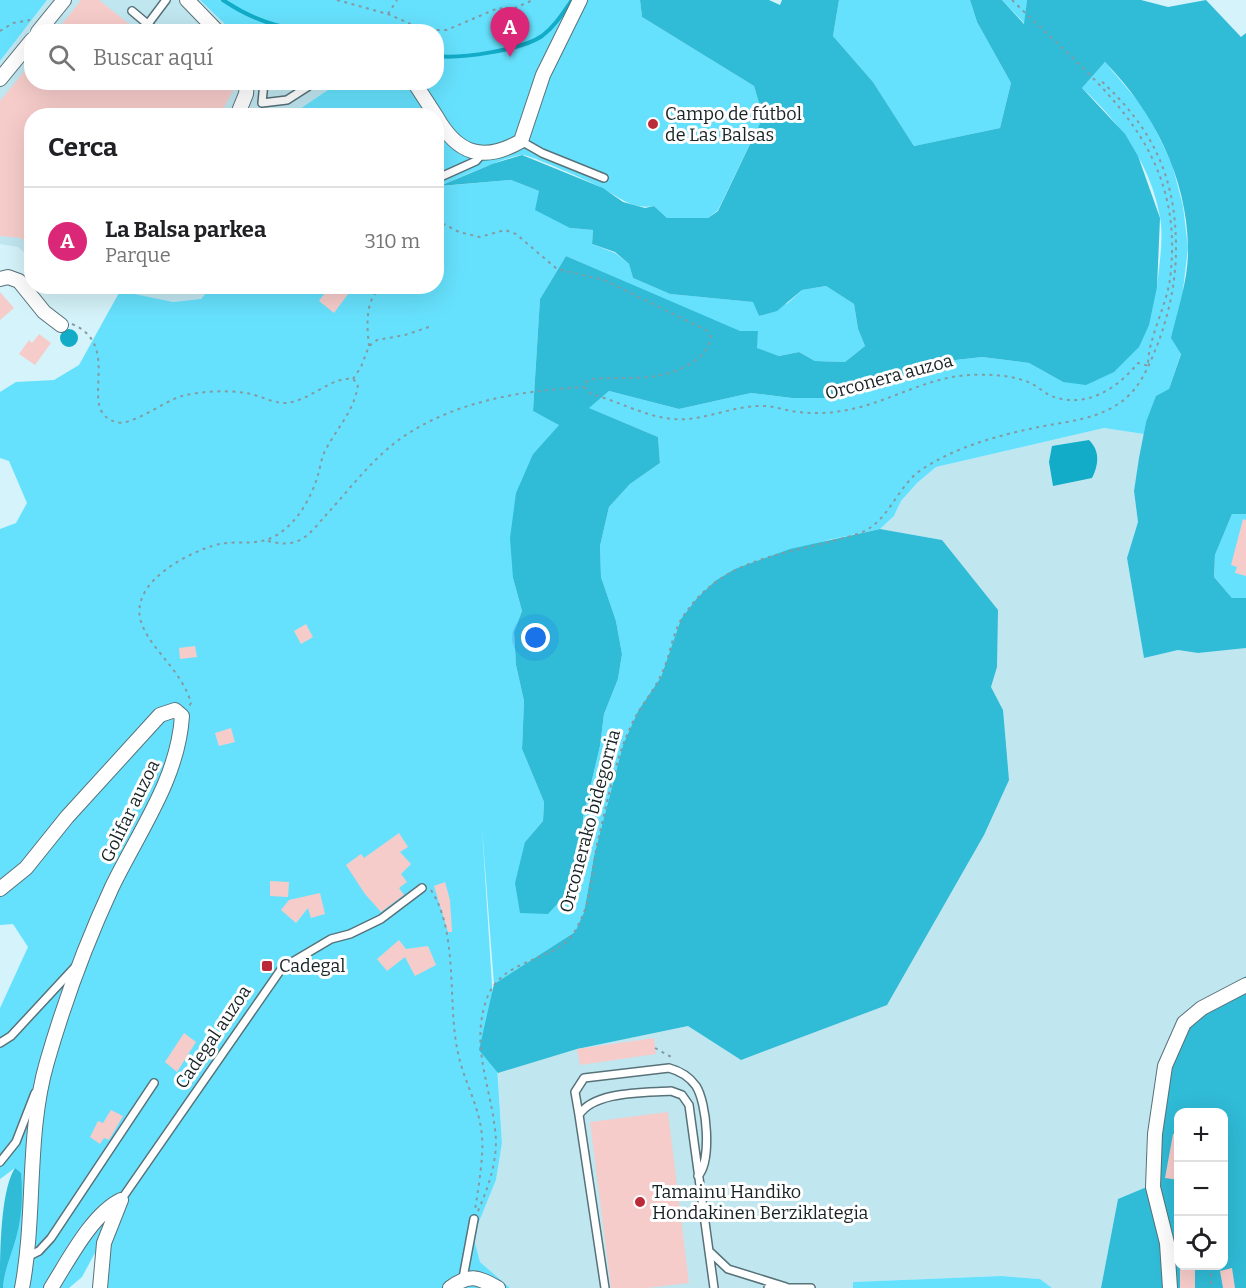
<!DOCTYPE html>
<html lang="es">
<meta charset="utf-8">
<style>
:root{--surface:#fff;--page:#f6f6f6;--text:#202124;--muted:#757577;--line:#e0e0e0;--accent:#db2777}
body{margin:0;font-family:Bitter,serif;background:var(--page);color:var(--text)}
.controls{position:absolute;right:18px;bottom:18px;display:grid;overflow:hidden;border-radius:12px;box-shadow:0 6px 24px #0002}
.controls button{width:54px;height:54px;display:grid;place-items:center;padding:0;border:0;border-bottom:2px solid var(--line);background:var(--surface);color:var(--text);font:30px sans-serif}
.you{position:absolute;left:536px;top:638px;width:21px;height:21px;margin:-15px;border:4px solid #fff;border-radius:50%;background:#1a73e8;box-shadow:0 0 0 9px #1a73e833}
.badge{display:grid;place-items:center;width:39px;height:39px;border-radius:50%;background:var(--accent);color:#fff;font-size:20px;font-weight:700}
.pin{position:absolute;translate:-50% -50px;filter:drop-shadow(0 2px 3px #0008)}
.pin::after{content:'';position:absolute;top:32px;width:21px;height:18px;background:inherit;clip-path:polygon(0 0,100% 0,50% 100%)}
.list{margin:0;padding:0;list-style:none}
h2{display:flex;justify-content:space-between;align-items:center;height:78px;margin:0;padding:0 24px;font-size:26px}
h2 small{font-size:20px;font-weight:400;color:var(--muted)}
.list li{display:grid;grid-template-columns:39px 1fr auto;gap:18px;align-items:center;box-sizing:border-box;height:108px;padding:0 24px;border-top:2px solid var(--line)}
.list b{display:block;font-size:22px;white-space:nowrap}
.list p{margin:0;font-size:20px;white-space:nowrap;color:var(--muted)}
.list em{font-size:20px;font-style:normal;color:var(--muted)}
.icon{flex:none;width:33px;height:33px;fill:none;stroke:currentColor;stroke-width:2;stroke-linecap:round;stroke-linejoin:round}
.map{position:relative;flex:none;width:1246px;height:1288px;overflow:hidden}
.search{position:absolute;background:var(--surface);box-shadow:0 6px 24px #0002;left:24px;top:24px;width:420px;height:66px;display:flex;align-items:center;gap:15px;box-sizing:border-box;padding:0 21px;border-radius:24px;color:var(--muted);font-size:22px}
.panel{position:absolute;background:var(--surface);box-shadow:0 6px 24px #0002;left:24px;top:108px;width:420px;height:186px;border-radius:24px}
.map>svg:first-child{display:block}
</style>
<div class="map">
<svg width="1246" height="1288" viewBox="0 0 1246 1288">
<rect width="100%" height="100%" fill="#d5f3fa"/>
<path fill="#c0e6f0" d="M47 0H200L232 31 32 32V82L338 83 291 115 32 116 31 259 18 247 0 244V61Z
M95 287H211L201 299 173 302Z
M1104 428 1144 434 1134 491 1138 522 1127 558 1144 658 1178 650 1198 653 1246 648V976L1235 985 1161 1069 1146 1158 1149 1186 1118 1199 1101 1288H1052L1040 1279 1001 1276 853 1282V1288H510L480 1262 475 1243 478 1224 496 1180 502 1143 498 1073 577 1049 688 1026 741 1060 1003 710 991 687 997 667 942 540 880 529 894 516 901 501 917 483 936 467Z"/>
<path fill="#66e1fd" d="M0 0H47L0 61Z
M200 0H640L642 17 754 86 763 117 718 210 708 218H667L654 206C633 210 620 198 604 189 596 184 530 155 523 155 513 154 454 179 442 186L511 180 539 191 570 228 593 230 592 244 615 253 629 264 633 278 670 294 754 302 759 316 788 303 802 290 826 286 854 304 858 329 865 346 845 362 815 361 799 352 779 356 756 348 758 331 740 332 566 256 540 299 533 411 560 424 533 454 513 578 522 611 514 632 516 665 524 701 522 749 544 802 543 821 525 842 581 863 583 818 600 746 604 714 618 679 622 654 616 621 601 577 600 546 609 507 630 484 660 463 658 437 588 408 609 391 679 409 751 393 792 398H842L947 361 982 357 1029 363 1063 382 1157 287C1159 265 1164 239 1160 217 1151 165 1120 123 1082 88L1105 62 1147 112 1172 164 1183 206 1188 248 1183 290 1181 353 1169 389 1146 422 1144 434 1104 428 936 467 917 483 901 501 894 516 880 529 828 540 715 581 697 598 681 619 661 677 638 711 623 745 594 856 584 912 575 932 494 984 482 828 502 1143 496 1180 478 1224 475 1243 480 1262 510 1288H94L97 1249 82 1277 69 1288H3L4 1267 15 1239V1168L0 1179V1008L28 947 13 924 0 925V529L16 523 27 503 9 461 0 458V392L16 382 54 380 79 365 120 291 173 302 201 299 211 287 436 286V116L291 115 338 83 436 82V32L232 31Z
M839 0H970L977 22 1011 83 1000 128 914 146 873 82 833 36Z
M1002 0H1027L1025 24Z
M1232 514H1246V598H1232L1214 577 1215 555Z
M1001 1276 1040 1279 1052 1288H853V1282Z"/>
<path fill="#30bbd7" fill-rule="evenodd" d="M640 0H769L780 5 782 0H839L833 36 873 82 914 146 1000 128 1011 83 977 22 970 0H1002L1024 24 1027 0H1141L1168 7 1206 0 1241 37 1246 33V514H1232L1215 555 1214 577 1232 598H1246V648L1198 653 1178 650 1144 658 1127 558 1138 522 1134 491 1139 458 1146 422 1156 396 1169 389 1181 354 1171 338C1178 309 1189 277 1188 247 1187 177 1153 111 1105 62L1082 88 1125 134 1138 156 1160 218 1157 287 1149 325 1139 347 1114 372 1086 385 1063 382 1029 363 982 357 947 361 842 398H792L751 393 679 409 609 391 589 408 658 437 660 463 630 484 609 507 600 546 601 577 616 621 622 654 618 679 604 714 600 746 583 818 581 863 569 891 548 914 520 913 515 883 525 842 543 821 544 802 522 749 524 701 516 665 514 632 522 611 513 578 510 538 516 493 533 454 559 425 533 411 540 299 566 256 740 331H758L757 348 779 356 799 352 815 361 845 362 865 346 858 329 854 304 826 286 802 290 777 311 759 316 753 302 670 294 633 278 629 264 615 252 592 244 593 230 570 228 535 210 539 191 511 180 440 186 492 164 522 155 603 188 623 202 645 208 654 206 667 218H708L718 211 763 117 754 86 642 17Z
M880 529 942 540 998 610 997 667 991 687 1003 710 1009 780 984 835 887 1005 741 1060 688 1026 577 1049 498 1073 479 1050 494 984 575 932 584 912 594 856 623 745 638 711 661 677 681 619 697 598 715 581 735 569 790 549Z
M1246 976V1288H1101L1118 1199 1149 1186 1146 1158 1161 1069 1171 1038ZM1178 1112H1224V1266H1178Z
M15 1168 21 1173C23 1196 22 1216 16 1238 11 1256 4 1269 3 1288H0C0 1256 0 1191 15 1168Z"/>
<path fill="#12acc8" d="M60 338a9 9 0 1 1 18 0a9 9 0 1 1-18 0Z
M1089 440C1100 451 1099 464 1092 478L1053 486 1049 462 1052 446Z"/>
<g fill="none" stroke-linecap="round" stroke-linejoin="round">
<path stroke="#12acc8" stroke-width="4" d="M223 0C251 19 278 28 312 32
M436 56C460 59 522 50 542 36 555 26 563 13 572 0"/>
</g>
<path fill="#f6ccca" d="M81 0H99L139 32H56Z
M32 62V82H234L233 91 219 116H32V247L21 238 0 236V101Z
M330 286H354L334 313 319 301Z
M0 292 14 308 0 320Z
M39 334 51 343 35 365 19 354 29 340 32 343Z
M1243 519 1246 520V576L1235 573 1237 567 1231 565Z
M306 624 313 637 301 644 294 631Z
M195 646 197 657 180 659 179 648Z
M231 728 235 742 219 746 215 733Z
M399 833 408 847 400 852 411 864 401 874 407 882 399 888 404 895 381 912 365 894 346 865 361 854 364 858Z
M270 881 289 882 288 897 270 896Z
M445 882 450 900 452 932H448L434 886Z
M320 893 325 914 311 918 308 908 296 923 281 910 289 900Z
M399 940 406 949 428 946 436 965 415 976 405 957 387 971 377 959Z
M184 1033 196 1042 177 1072 165 1062Z
M654 1038 656 1054 580 1065 577 1049Z
M111 1110 123 1116 109 1140 104 1138 100 1144 90 1137 98 1121 103 1123Z
M668 1112 689 1283 647 1288H611L590 1122Z
M1173 1134H1179V1180L1165 1178Z
M1180 1266H1195V1288H1180Z
M1232 1268 1235 1288H1223L1220 1271Z"/>
<g fill="none" stroke-linecap="round" stroke-linejoin="round">
<g stroke="#577279" stroke-width="10">
<path id="lane" d="M132 11 157 32
M148 24 166 0
M264 82 262 103 287 100 315 82
M521 141 542 153 604 178
M436 179 476 161 483 153
M0 1043 11 1036 76 966
M579 1115 575 1092 584 1078 669 1068C680 1071 689 1076 696 1086 707 1103 712 1161 698 1176
M0 1162 16 1142 35 1093
M121 1200 282 968 331 939 350 934 381 919 422 888
M709 1251 728 1269 786 1287
M27 1257 39 1251 51 1238 154 1083
M463 1278 474 1219
M605 1288 579 1115C594 1091 644 1093 671 1091L682 1095 689 1105 714 1288
M768 1288H811"/>
</g>
<g stroke="#577279" stroke-width="16">
<path id="street" d="M187 0 218 32
M38 32 64 0
M0 79 32 40
M414 82 436 116
M237 116 246 94 247 82
M436 116C457 154 483 163 521 141L543 75 580 0
M0 279 8 277 19 281 44 312 61 325
M0 889 26 868 67 817 160 715 175 710 182 716C178 779 139 831 112 887 86 943 64 1003 47 1062 26 1134 36 1214 22 1288
M51 1288C68 1261 92 1214 121 1200
M100 1288 104 1243 121 1200
M450 1288C470 1273 477 1277 498 1288
M1170 1288 1167 1243 1153 1187 1155 1134 1165 1066 1184 1023 1202 1008 1246 985"/>
</g>
<path stroke="#849aa0" stroke-width="2" stroke-dasharray="3 4.5" stroke-linecap="butt" d="M337 0 388 14 424 30H447L498 8 510 10 533 0
M1012 0C1097 84 1187 144 1170 279 1166 307 1149 337 1148 363
M388 14 397 0
M0 31 13 23 30 20
M436 220 459 232 480 237 505 230 516 234 557 269 604 280 708 331 711 337C708 351 700 358 688 365 656 383 626 376 591 379L585 383 584 387 591 394C618 401 646 417 673 419 703 422 732 405 763 406 775 406 787 411 798 412 817 414 834 413 852 409 893 400 928 377 970 375 989 374 1010 375 1028 382 1036 385 1043 392 1051 396 1086 409 1117 389 1138 363L1149 366
M392 286H397
M72 324C125 346 75 411 116 422 131 427 164 401 182 396 201 391 227 390 246 393 259 395 272 403 285 403 309 402 331 376 353 379L358 384C355 411 335 430 324 453 321 460 320 468 318 475 312 495 301 516 285 529 260 551 240 537 212 546 184 555 133 582 140 618 146 646 181 668 191 703L189 706
M369 346C367 327 364 298 383 286
M353 379 361 367 369 346 377 340 405 335 432 326
M268 541C277 543 286 545 295 542 308 538 317 525 326 515 349 490 372 459 400 439 454 401 520 391 584 387
M431 890C459 933 447 1004 458 1053 464 1082 480 1107 482 1137 484 1155 478 1190 475 1210
M655 1048 673 1058
M478 1211C489 1186 499 1157 495 1129 490 1085 471 1046 486 1001 497 967 531 963 558 948 569 942 576 931 581 919 593 895 592 863 599 836 608 800 615 760 631 726 639 707 654 692 662 673 671 654 672 632 684 615 727 552 795 555 860 533 890 522 897 484 924 468 958 446 1000 435 1039 427 1069 421 1102 419 1126 398 1142 384 1149 365 1157 346 1169 314 1176 282 1176 248 1176 176 1152 127 1099 79
M1224 1249 1226 1264
M1211 1266V1288"/>
<use href="#lane" stroke="#fff" stroke-width="7"/>
<use href="#street" stroke="#fff" stroke-width="14"/>
</g>
<g fill="#bb2a39" stroke="#fff" stroke-width="2">
<circle cx="653" cy="124" r="6"/>
<rect x="261" y="960" width="12" height="12" rx="3"/>
<circle cx="640" cy="1202" r="6"/>
</g>
<g text-anchor="middle" dominant-baseline="central" stroke-width="6" stroke-linejoin="round" paint-order="stroke">
<g font-size="18" fill="#182326" stroke="#fff" text-anchor="start">
<text x="665" y="114">Campo de fútbol<tspan x="665" dy="21">de Las Balsas</tspan></text>
<text x="279" y="966">Cadegal</text>
<text x="652" y="1192">Tamainu Handiko<tspan x="652" dy="21">Hondakinen Berziklategia</tspan></text>
</g>
<g font-size="18" fill="#182326" stroke="#fff">
<text transform="translate(889 377) rotate(-15)">Orconera auzoa</text>
<text transform="translate(130 811) rotate(-64)">Golifar auzoa</text>
<text transform="translate(590 821) rotate(-75)">Orconerako bidegorria</text>
<text transform="translate(213 1037) rotate(-56)">Cadegal auzoa</text>
</g>
</g>
</svg>
<div class="controls">
<button>+</button>
<button>−</button>
<button><svg class="icon" aria-label="locate" viewBox="0 0 24 24"><circle cx="12" cy="12" r="6"/><path d="M12 2v4M12 18v4M2 12h4M18 12h4"/></svg></button>
</div>
<div class="you"></div>
<div class="pin badge" style="left:510px;top:57px">A</div>
<div class="search"><svg class="icon" aria-label="search" viewBox="0 0 24 24"><circle cx="10" cy="10" r="6"/><path d="M15 15l6 6"/></svg>Buscar aquí</div>
<section class="panel">
<h2>Cerca<small></small></h2>
<ul class="list">
<li><span class="badge">A</span><div><b>La Balsa parkea</b><p>Parque</p></div><em>310 m</em></li>
</ul>
</section>
</div>
